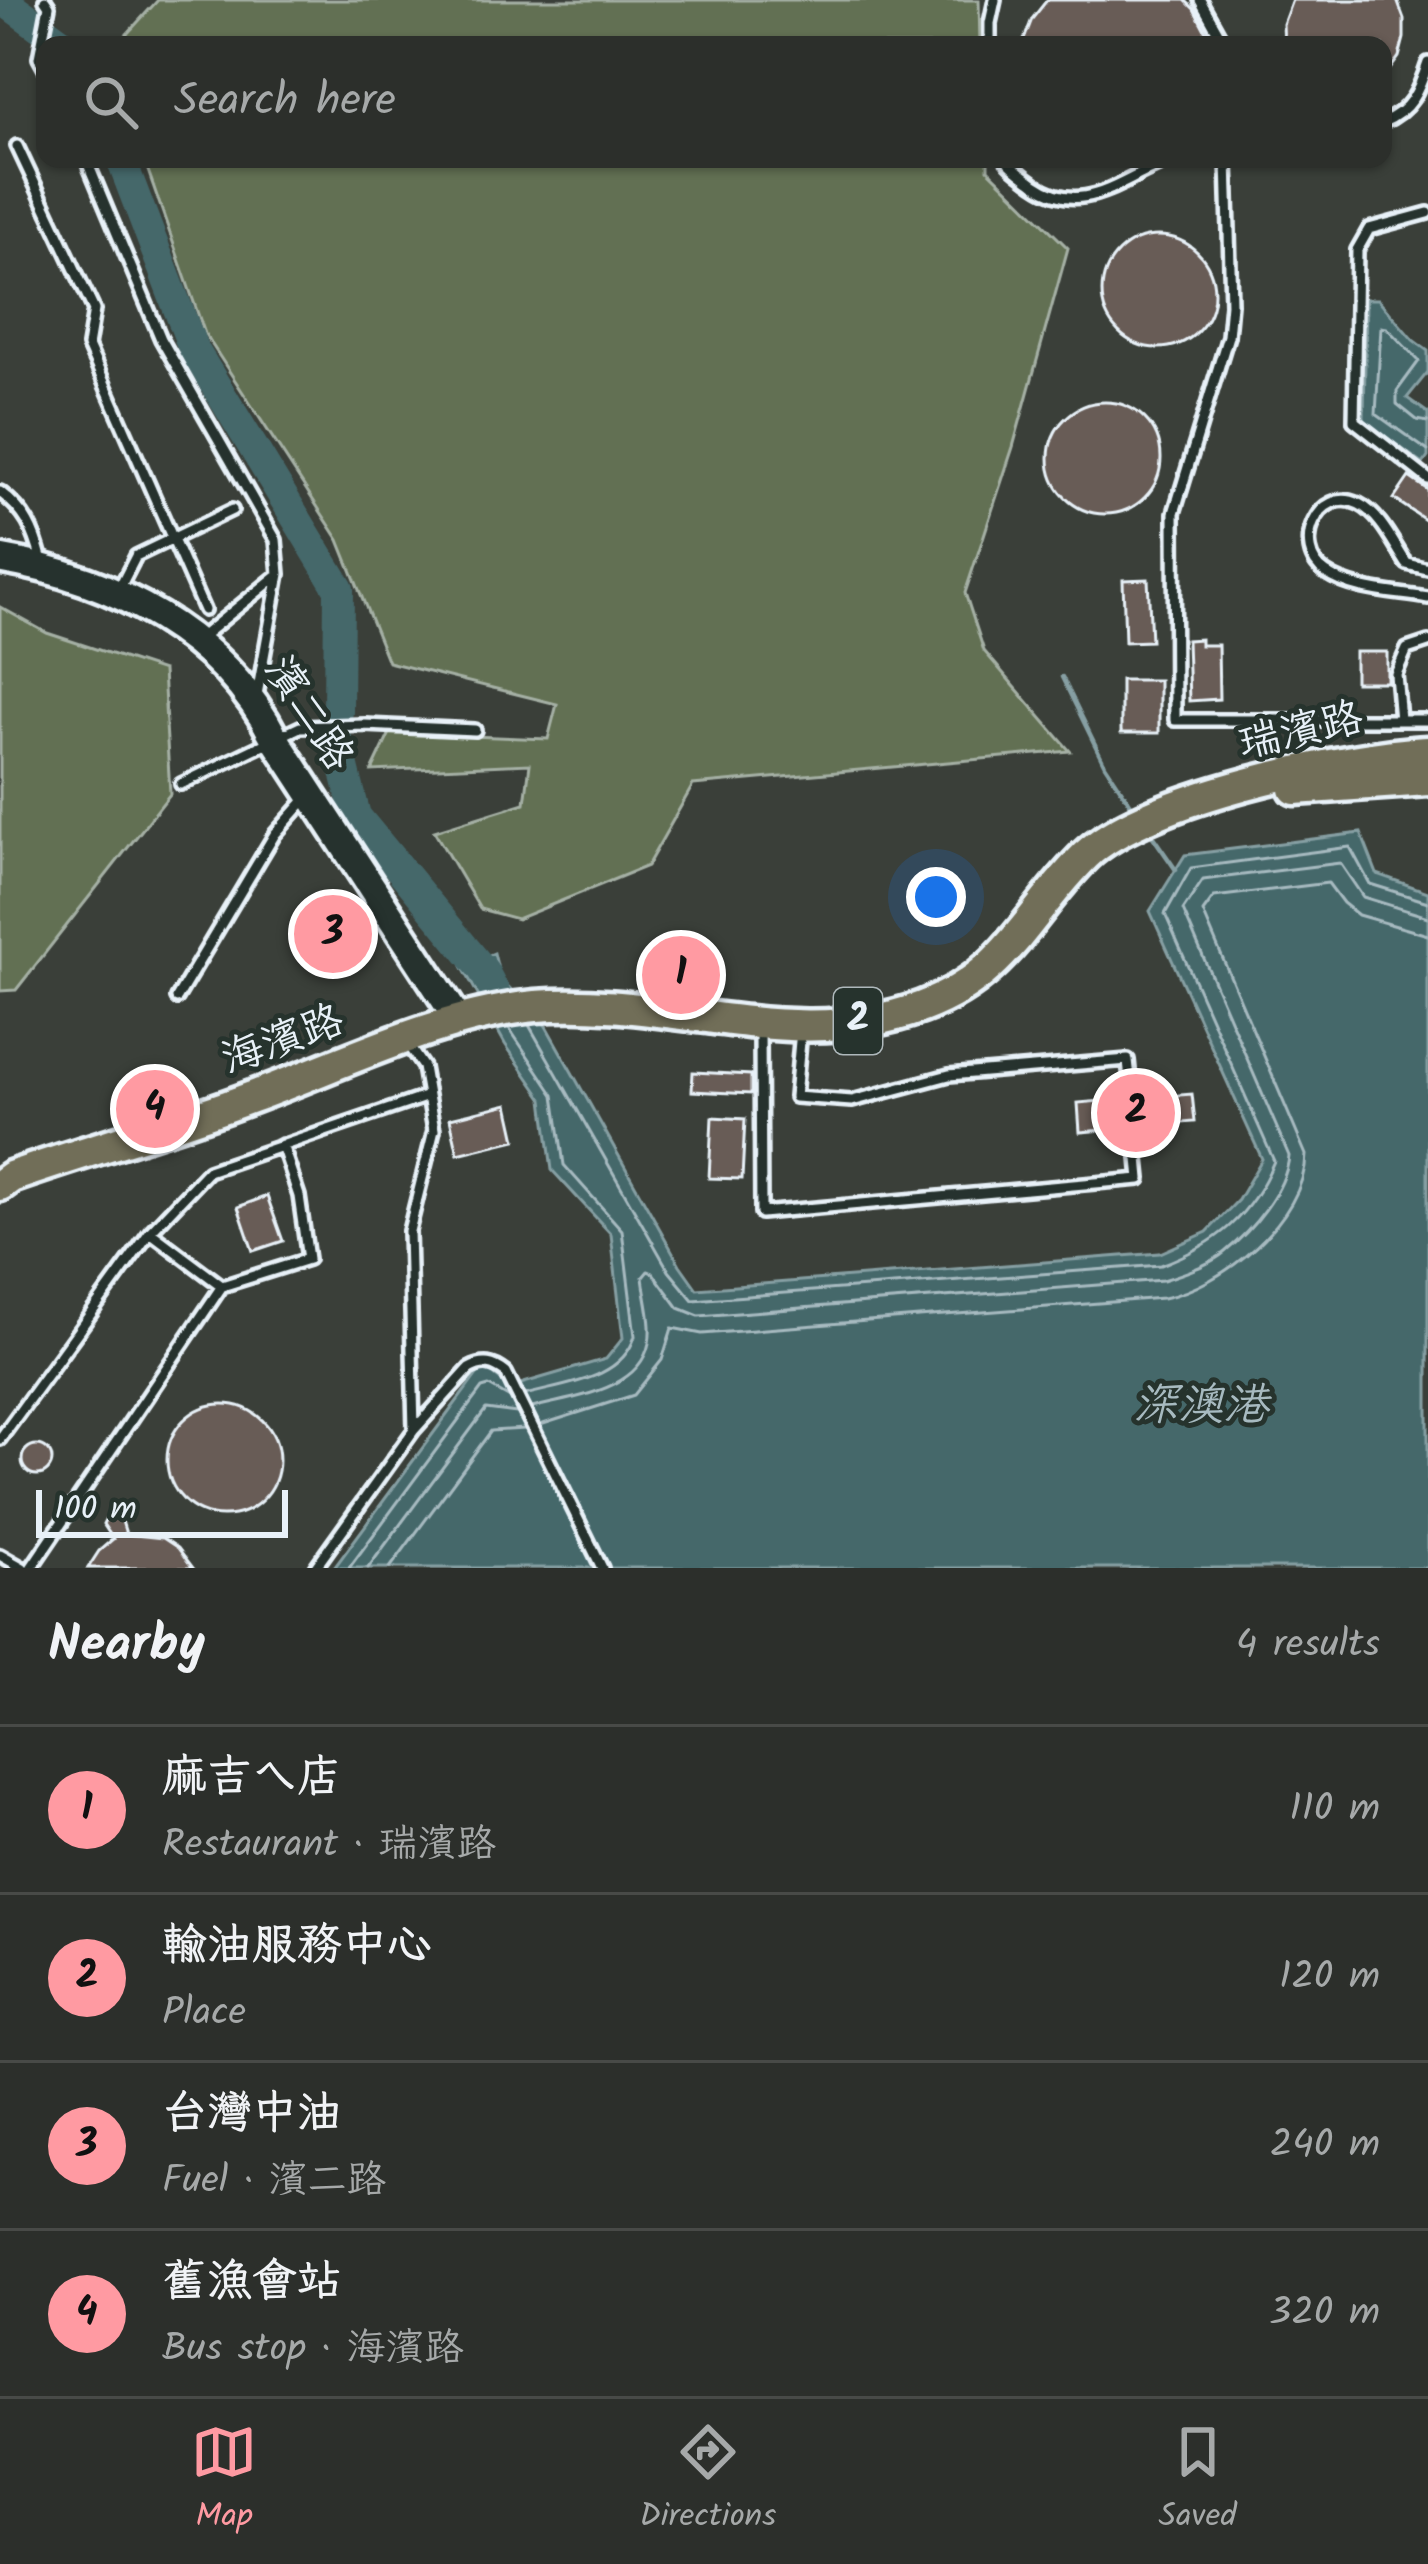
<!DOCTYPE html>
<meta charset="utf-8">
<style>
:root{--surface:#2c2f2b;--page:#343733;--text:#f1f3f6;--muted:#a6a9a9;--line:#484a47;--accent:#ff9aa2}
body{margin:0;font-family:Kalam,"LXGW WenKai TC",sans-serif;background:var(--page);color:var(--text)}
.scale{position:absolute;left:36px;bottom:30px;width:252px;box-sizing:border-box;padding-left:12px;border:6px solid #e8f1f8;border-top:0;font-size:33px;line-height:42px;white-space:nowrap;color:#e8f1f8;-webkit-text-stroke:9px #26332d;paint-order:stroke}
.you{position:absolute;left:936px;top:897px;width:42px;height:42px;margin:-30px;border:9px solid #fff;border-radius:50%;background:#1a73e8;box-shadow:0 0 0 18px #1a73e833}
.badge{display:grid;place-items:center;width:78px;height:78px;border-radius:50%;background:var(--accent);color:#111;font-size:39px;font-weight:700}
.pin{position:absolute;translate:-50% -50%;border:6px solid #fff;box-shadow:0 3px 12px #0006}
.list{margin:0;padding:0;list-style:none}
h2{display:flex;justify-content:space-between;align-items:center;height:156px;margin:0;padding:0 48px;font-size:51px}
h2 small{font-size:39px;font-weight:400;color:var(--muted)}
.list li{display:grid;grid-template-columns:78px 1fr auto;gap:36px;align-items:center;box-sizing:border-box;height:168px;padding:0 48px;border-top:3px solid var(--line)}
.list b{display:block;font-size:45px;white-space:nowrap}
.list p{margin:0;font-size:39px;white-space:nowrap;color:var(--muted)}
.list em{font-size:39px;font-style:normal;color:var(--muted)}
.icon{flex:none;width:66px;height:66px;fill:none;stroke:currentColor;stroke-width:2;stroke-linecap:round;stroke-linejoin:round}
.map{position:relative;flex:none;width:1428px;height:1568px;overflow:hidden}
.search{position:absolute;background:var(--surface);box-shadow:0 3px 9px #0004;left:36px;right:36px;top:36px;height:132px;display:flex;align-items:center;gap:30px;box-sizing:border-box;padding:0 42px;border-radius:24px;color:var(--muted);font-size:45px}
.sheet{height:828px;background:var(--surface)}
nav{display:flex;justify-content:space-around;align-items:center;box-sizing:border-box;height:168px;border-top:3px solid var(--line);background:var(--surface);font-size:33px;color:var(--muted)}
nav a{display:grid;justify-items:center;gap:6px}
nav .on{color:var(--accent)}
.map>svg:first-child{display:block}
</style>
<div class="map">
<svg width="1428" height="1568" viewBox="0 0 1428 1568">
<rect width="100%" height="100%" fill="#3a3f39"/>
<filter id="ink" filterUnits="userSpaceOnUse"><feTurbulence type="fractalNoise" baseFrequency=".00833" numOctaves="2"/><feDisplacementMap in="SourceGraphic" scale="24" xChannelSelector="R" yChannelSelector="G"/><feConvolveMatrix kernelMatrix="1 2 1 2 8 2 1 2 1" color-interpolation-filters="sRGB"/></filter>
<g filter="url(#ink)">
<path fill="#627052" stroke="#a5b0a5" stroke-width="3" d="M158 0H979L980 45H117Z
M144 159H988V169L1068 248 1013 447 965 593 984 651 1070 751 693 785 647 866 517 919 480 909 434 831 525 803 530 764 372 771 390 733 548 739 557 704 388 662 339 540 205 334Z
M0 607 47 633 163 671 170 794 16 990 0 991Z"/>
<path fill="#45686b" stroke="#869fa3" stroke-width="3" d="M1366 299H1378L1413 340 1428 351V372L1407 398 1428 413V457L1423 464 1364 421Z
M1361 833 1377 874 1428 892V1568H334L483 1366 510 1387 606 1359 623 1338 611 1234 552 1170 543 1099 505 1044 462 966 494 953 500 978 546 1026 680 1265 697 1289 1160 1253 1207 1232 1238 1200 1262 1159 1150 911 1185 855Z"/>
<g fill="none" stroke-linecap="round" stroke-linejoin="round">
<path stroke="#a7bac0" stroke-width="3" d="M1428 422 1417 420 1397 404V391L1419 361 1387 328 1381 327 1376 414 1428 451
M529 1025 669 1271 693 1300 1161 1265C1217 1244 1251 1216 1274 1161L1165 914 1191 868 1350 847 1370 884 1428 902
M509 1028 554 1095 564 1165 622 1230 635 1336C622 1380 564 1384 525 1395
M532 1408C570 1397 639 1392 649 1343 653 1323 645 1297 643 1277L648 1271 653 1273 679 1308 699 1316 1163 1280C1183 1274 1210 1265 1225 1252 1251 1231 1286 1191 1289 1156L1183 910 1203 880 1340 863 1363 897 1428 917
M540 1425 634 1395 662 1360 672 1328 702 1334 1163 1298C1222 1287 1305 1219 1306 1155L1203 912 1214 897 1328 883 1343 903 1358 915 1428 935
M349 1568 482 1388 489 1386 510 1398
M368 1568 486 1409 517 1413
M390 1568 491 1431 525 1429"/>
<path stroke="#869fa3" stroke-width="4.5" d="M1062 677 1105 765 1134 809
M1147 828 1176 870"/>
<path stroke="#45686b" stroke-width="30" d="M3 0 65 45
M121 159 193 348 339 589 338 712
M337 739 356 816 484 971 496 994"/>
</g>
<path fill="#685c56" stroke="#e8f1f8" stroke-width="3" d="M1047 0H1185L1194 9 1213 45H1022L1032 19Z
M1292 0H1397L1404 19V38L1399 57 1383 79V45H1284L1283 24Z
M1102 292a56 56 0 1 1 112 0a56 56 0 1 1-112 0Z
M1049 458a56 56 0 1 1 112 0a56 56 0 1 1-112 0Z
M1409 477 1428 490V522L1394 499Z
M1148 579 1151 641 1125 642 1123 580Z
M1200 639V645H1218L1219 699 1189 701 1187 640Z
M1355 652H1387V682H1355Z
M1121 680H1159V733H1121Z
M693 1072 751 1075V1094L692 1091Z
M1192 1094 1195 1122 1144 1126 1135 1118 1129 1120 1126 1128 1080 1132 1078 1103 1123 1099 1132 1108 1138 1106 1141 1098Z
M508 1104 516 1140 458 1154 450 1118Z
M712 1117 745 1119 742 1179 709 1178Z
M267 1196 283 1241 253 1251 238 1207Z
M167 1460a56 56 0 1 1 112 0a56 56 0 1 1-112 0Z
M22 1460a15 15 0 1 1 30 0a15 15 0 1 1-30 0Z
M115 1515 122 1521 126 1534 163 1538 178 1548 193 1568H88L99 1551 113 1539 103 1524 106 1518Z"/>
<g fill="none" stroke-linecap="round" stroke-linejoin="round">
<g stroke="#e8f1f8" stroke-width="18">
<path id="lane" d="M45 0 49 6 39 58 45 69
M1200 0 1225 45
M990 45V23L995 0
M1383 122C1411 111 1419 90 1428 63
M17 146 94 310 88 346 204 610
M86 159 161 339 276 540 279 574 256 700
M1006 159C1013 169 1025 176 1035 184 1089 222 1129 169 1181 159
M1227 159 1231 304 1228 336 1174 513 1175 720H1428
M1428 213 1369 229 1357 250 1354 421 1428 479
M0 492C26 512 34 530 42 561
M1428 569 1407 564C1394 545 1381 515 1359 504 1318 484 1290 549 1326 573 1354 592 1396 592 1428 598
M117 593 136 556 232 510
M199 639 279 574
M1400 720 1396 674 1407 649 1428 642
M181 784 300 727 365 725 475 730
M177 998 275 834 307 798
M760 1029 761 1213 1140 1179 1135 1127
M801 1030 795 1097 852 1101 949 1075 1128 1060 1132 1099
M150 1232 222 1286 308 1259 299 1196 282 1145
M414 1430 469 1369C484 1361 493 1363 506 1373L602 1568
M0 1439 150 1232 208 1171 428 1096
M0 1555 23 1568
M31 1568 222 1286
M315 1568 414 1430 409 1231 434 1130 423 1067 408 1045"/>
</g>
<g stroke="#e8f1f8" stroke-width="36">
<path id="secondary" d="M0 559C113 578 222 634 275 739L459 1021"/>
</g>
<g stroke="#e8f1f8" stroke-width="39">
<path id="primary" d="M1295 789 1428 780
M0 1185 11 1177C91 1149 173 1127 252 1097 340 1065 442 1014 536 1006 663 995 797 1054 922 1007 1008 975 1027 913 1086 855 1145 798 1345 756 1428 752"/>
</g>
<use href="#lane" stroke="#26332d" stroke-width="9"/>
<use href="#secondary" stroke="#26332d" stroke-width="27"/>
<use href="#primary" stroke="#716e59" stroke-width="30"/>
</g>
</g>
<g text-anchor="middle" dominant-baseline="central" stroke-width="10" stroke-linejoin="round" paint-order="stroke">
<rect fill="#26332d" stroke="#aeb8bb" stroke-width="3" x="834" y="988" width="48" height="66" rx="9"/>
<g font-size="39" font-weight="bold" fill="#e8f1f8">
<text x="858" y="1021">2</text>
</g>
<g font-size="42" fill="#e8f1f8" stroke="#26332d">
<text transform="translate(308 714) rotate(57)">濱二路</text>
<text transform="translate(1301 732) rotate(-13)">瑞濱路</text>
<text transform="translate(283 1041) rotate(-20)">海濱路</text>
</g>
<g font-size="45" font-style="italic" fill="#a7bac0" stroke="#26332d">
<text x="1201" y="1407">深澳港</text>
</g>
</g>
</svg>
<div class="scale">100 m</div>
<div class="you"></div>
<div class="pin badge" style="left:681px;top:975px">1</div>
<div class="pin badge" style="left:1136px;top:1113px">2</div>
<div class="pin badge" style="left:333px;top:934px">3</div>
<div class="pin badge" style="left:155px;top:1109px">4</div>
<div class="search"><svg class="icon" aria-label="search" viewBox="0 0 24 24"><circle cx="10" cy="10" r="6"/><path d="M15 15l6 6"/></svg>Search here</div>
</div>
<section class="sheet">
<h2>Nearby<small>4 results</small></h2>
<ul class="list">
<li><span class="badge">1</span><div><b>麻吉ㄟ店</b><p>Restaurant · 瑞濱路</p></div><em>110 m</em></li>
<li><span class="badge">2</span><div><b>輸油服務中心</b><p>Place</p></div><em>120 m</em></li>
<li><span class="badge">3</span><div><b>台灣中油</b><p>Fuel · 濱二路</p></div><em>240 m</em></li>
<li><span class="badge">4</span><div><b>舊漁會站</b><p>Bus stop · 海濱路</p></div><em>320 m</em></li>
</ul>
</section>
<nav>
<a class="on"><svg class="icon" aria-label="map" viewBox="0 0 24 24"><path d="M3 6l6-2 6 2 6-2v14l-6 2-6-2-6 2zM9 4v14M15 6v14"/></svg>Map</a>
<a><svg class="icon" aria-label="directions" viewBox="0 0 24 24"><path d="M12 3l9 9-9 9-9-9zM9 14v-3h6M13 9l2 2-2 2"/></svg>Directions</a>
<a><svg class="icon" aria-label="saved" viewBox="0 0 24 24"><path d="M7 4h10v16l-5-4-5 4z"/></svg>Saved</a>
</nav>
